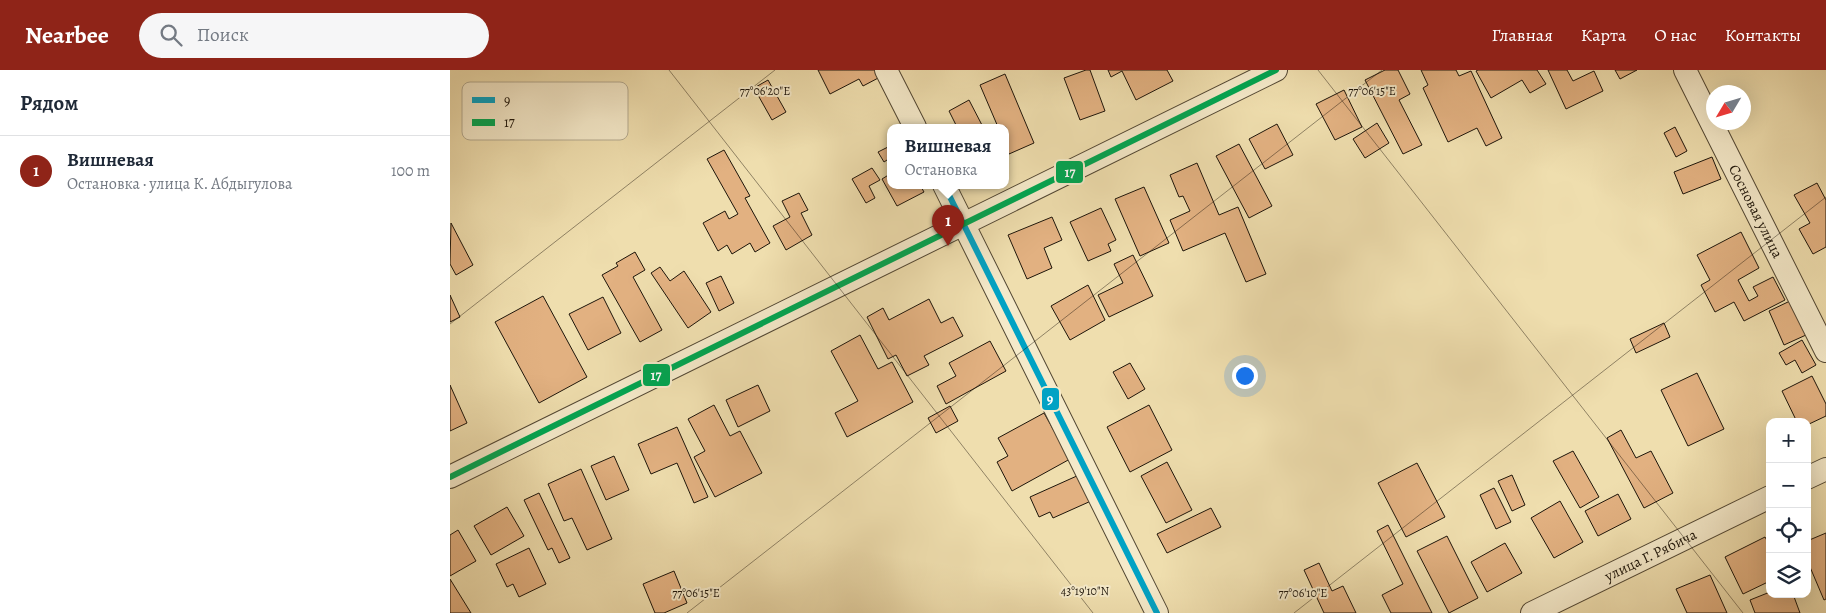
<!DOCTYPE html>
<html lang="ru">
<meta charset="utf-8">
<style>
:root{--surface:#fff;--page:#f6f6f7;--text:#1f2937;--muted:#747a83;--line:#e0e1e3;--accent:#8f2418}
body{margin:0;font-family:Alegreya,serif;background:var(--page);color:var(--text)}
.controls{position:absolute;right:15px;bottom:15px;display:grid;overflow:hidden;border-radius:10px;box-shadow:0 5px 20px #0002}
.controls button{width:45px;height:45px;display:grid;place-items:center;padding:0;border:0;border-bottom:1px solid var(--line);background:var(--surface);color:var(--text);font:25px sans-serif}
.compass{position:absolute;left:1256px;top:15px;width:45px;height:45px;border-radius:50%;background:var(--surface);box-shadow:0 5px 20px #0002;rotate:232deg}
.you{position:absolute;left:794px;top:305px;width:18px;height:18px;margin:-12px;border:4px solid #fff;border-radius:50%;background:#1a73e8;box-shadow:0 0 0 8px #1a73e833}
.badge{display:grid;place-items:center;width:32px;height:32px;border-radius:50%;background:var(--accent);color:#fff;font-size:16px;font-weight:700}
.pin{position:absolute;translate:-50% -41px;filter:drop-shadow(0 1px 2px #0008)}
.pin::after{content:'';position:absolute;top:26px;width:18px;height:15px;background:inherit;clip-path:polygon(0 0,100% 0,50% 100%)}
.popup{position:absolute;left:437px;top:54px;width:122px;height:65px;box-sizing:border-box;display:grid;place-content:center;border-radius:10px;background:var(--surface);filter:drop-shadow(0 1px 4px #0005);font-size:16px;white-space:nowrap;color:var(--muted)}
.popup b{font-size:19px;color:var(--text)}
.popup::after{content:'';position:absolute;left:50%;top:100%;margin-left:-10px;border:10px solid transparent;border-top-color:var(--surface)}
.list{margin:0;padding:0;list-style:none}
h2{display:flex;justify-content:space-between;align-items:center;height:65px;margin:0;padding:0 20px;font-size:21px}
h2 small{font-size:16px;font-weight:400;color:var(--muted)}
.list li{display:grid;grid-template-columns:32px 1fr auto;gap:15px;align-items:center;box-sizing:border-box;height:70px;padding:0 20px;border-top:1px solid var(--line)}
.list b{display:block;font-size:19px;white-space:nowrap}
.list p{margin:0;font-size:16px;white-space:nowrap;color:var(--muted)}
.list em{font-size:16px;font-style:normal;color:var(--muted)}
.icon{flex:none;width:28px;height:28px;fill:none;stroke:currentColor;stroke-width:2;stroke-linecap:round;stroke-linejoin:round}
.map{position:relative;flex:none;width:1376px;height:543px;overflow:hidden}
header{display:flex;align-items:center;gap:30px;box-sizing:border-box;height:70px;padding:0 25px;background:var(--accent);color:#fff}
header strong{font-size:24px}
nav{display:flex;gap:28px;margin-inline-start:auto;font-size:18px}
.search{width:350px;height:45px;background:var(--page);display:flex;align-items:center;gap:12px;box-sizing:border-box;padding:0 18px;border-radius:28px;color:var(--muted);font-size:19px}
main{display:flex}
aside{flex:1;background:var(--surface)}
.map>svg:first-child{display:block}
</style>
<header>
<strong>Nearbee</strong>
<div class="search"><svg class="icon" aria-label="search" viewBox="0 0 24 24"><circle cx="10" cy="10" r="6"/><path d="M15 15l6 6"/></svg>Поиск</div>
<nav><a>Главная</a><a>Карта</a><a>О нас</a><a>Контакты</a></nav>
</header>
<main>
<aside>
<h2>Рядом<small></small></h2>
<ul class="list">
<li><span class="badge">1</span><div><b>Вишневая</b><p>Остановка · улица К. Абдыгулова</p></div><em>100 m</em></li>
</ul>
</aside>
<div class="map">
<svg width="1376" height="543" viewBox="0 0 1376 543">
<rect width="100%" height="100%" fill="#efdeae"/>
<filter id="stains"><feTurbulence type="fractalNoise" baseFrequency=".004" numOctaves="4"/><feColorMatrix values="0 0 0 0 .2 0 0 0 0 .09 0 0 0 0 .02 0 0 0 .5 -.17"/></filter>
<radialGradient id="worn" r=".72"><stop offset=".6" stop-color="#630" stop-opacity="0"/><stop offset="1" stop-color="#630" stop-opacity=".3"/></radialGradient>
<path fill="#e2b181" stroke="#1d150a" d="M368 0H429L432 6 413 16 409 9 380 24Z
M636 0H640L655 41 630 50 614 8Z
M658 0H717L723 11 686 30 672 1 661 7Z
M935 0H948L960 24 949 30 972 75 953 84 915 10Z
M971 0H1006L1009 6 1021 1 1052 68 1036 76 1027 58 998 72 973 18 978 15Z
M1028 0H1087L1096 14 1080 23 1072 10 1041 28 1026 1Z
M1098 0H1117L1123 11 1144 1 1153 21 1116 39Z
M1165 0H1187L1170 9Z
M555 4 584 73 559 84 556 76V57H548L530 15Z
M318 10 336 42 322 50 304 18Z
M894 20 912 57 885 70 866 34Z
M519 30 533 57H507L499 41Z
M927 53 939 73 915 88 903 69Z
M827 54 843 85 815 99 799 69Z
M1225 57 1237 81 1226 87 1214 63Z
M789 74 822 136 799 148 766 86Z
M440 76V88L434 92 428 82Z
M274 80 300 126 295 128 320 173 305 182 300 173 282 184 277 175 268 181 253 153 275 141 279 149 288 144 257 89Z
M1262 87 1271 109 1233 124 1224 102Z
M747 93 769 145 788 137 816 204 796 212 775 163 733 181 720 150 740 141 733 126 729 127 720 105Z
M422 98 430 110 419 116 425 128 416 133 402 109Z
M440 104V115H470L474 122 447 136 432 109Z
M1367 113 1376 130V177L1363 184 1349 159 1360 153 1344 125Z
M694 117 719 173 690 186 665 129Z
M349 123 358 140 351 143 362 165 336 180 323 156 340 147 332 131Z
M651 138 666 170 658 174 661 181 638 191 620 152Z
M602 147 612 170 594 178 602 198 577 209 558 165Z
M1 153 23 195 6 205 0 194Z
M1291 162 1309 198 1288 210 1299 231 1308 226 1303 217 1323 207 1335 230 1294 251 1284 232 1265 242 1251 215 1260 210 1247 185Z
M185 182 195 200 183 207 212 260 190 272 152 205 168 196 166 193Z
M683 185 703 226 659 247 648 225 673 213 664 194Z
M210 197 220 211 234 201 261 242 238 258 201 203Z
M271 206 284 233 269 241 256 213Z
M638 215 655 250 620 270 601 236Z
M0 225 10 247 0 252Z
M93 226 137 307 89 333 45 252Z
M153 227 171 263 138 280 119 244Z
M479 229 491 253 503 247 513 266 474 286 479 295 457 306 446 285 438 289 417 247 433 238 439 250Z
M1340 231 1356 265 1334 275 1319 241Z
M1214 253 1220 267 1186 283 1180 269Z
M410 265 428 299 442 292 463 332 397 367 385 343 408 331 381 281Z
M1352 270 1366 295 1352 303 1345 290 1336 295 1329 283Z
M540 271 556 301 496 334 487 316 506 306 499 293Z
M680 293 695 319 678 329 663 302Z
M1247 303 1274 359 1238 376 1211 320Z
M1362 306 1376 334V346L1357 355V352H1347L1332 321Z
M0 315 17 353 0 361Z
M308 315 320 341 288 357 276 330Z
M264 335 280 366 290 361 312 403 265 427 244 387 255 381 238 349Z
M699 335 722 380 680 402 657 357Z
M500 336 508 351 486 363 478 348Z
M594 343 620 389 562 421 547 392 558 386 548 368Z
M227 357 258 427 244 433 227 393 201 404 188 374Z
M1171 360 1186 388 1201 381 1223 423 1194 438 1157 368Z
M1123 381 1149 427 1130 438 1103 391Z
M164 386 179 420 156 430 141 396Z
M717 392 742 440 716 453 691 406Z
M967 393 995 447 956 467 928 413Z
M131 399 162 469 137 480 122 448 114 451 98 414Z
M629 405 641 431 603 448 600 442 589 447 580 427Z
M1062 405 1075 435 1062 441 1048 411Z
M1044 418 1061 452 1046 459 1030 425Z
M89 423 120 488 109 493 102 478 98 480 74 430Z
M1168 424 1181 449 1148 466 1135 441Z
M1110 431 1133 472 1104 488 1081 448Z
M57 437 74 466 41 485 24 456Z
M761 438 771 457 717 483 707 464Z
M938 455 982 543H941L932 525 953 514 927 461Z
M8 460 26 491 0 506V465Z
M1376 463V529L1374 530 1357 490V471Z
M997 466 1028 528 999 543 967 481Z
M1315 467 1320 476V511L1293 524 1275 487Z
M1055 473 1072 503 1037 522 1021 492Z
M79 478 96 514 69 527 63 514 57 517 46 494Z
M869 493 882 521 893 516 906 543H874L854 500Z
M224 501 237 533 214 543H205L193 514Z
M1260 505 1277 543H1237L1226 519Z
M0 509 21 543H0Z
M1320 522V524H1343L1350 543H1305L1300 530Z"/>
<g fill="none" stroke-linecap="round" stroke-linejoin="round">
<g stroke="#524733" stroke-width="24">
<g id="minor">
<path d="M436 0 465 57"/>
<path id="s1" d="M1235 0 1376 281"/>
<path d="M494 115 707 543"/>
<path d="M0 407 826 0"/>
<path d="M1357 408 1376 399"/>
<path id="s2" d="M1082 543 1320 427"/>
</g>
</g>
<use href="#minor" stroke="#f5eaca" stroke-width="22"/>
<g stroke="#f5eaca" stroke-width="10">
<path id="bus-1" d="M494 115 707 543"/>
</g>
<g stroke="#f5eaca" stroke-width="10">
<path id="bus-2" d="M0 407 826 0"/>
</g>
<use href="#bus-1" stroke="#01a2c4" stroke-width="6"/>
<use href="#bus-2" stroke="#00a651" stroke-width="6"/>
</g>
<path fill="none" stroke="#1d150a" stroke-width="1" stroke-opacity="0.45" d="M219 0 643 543M868 0 1293 543M0 254 325 0M237 543 932 0M844 543 1376 127"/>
<g text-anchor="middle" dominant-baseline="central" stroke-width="4" stroke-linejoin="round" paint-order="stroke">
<g font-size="15" fill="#1d150a" stroke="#f5eaca">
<text stroke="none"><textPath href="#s1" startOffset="158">Сосновая улица</textPath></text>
<text stroke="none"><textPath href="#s2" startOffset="132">улица Г. Рябича</textPath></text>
</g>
</g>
<rect x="12" y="12" width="166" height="58" rx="8" fill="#f5eaca" stroke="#b4aa90" stroke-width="1"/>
<rect x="22" y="27" width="23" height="6" fill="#01a2c4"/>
<rect x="22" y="49" width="23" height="7" fill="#00a651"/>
<g font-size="14" fill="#1d150a">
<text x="54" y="35">9</text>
<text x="54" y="57">17</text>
</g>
<g font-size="12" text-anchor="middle" fill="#1d150a" stroke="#f5eaca" stroke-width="4" stroke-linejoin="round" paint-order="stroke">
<text x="315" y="25">77°06'20"E</text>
<text x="922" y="25">77°06'15"E</text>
<text x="635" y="525">43°19'10"N</text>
<text x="246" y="527">77°06'15"E</text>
<text x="853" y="527">77°06'10"E</text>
</g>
<g stroke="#f5eaca" stroke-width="2">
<rect x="605" y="90" width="29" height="24" rx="5" fill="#00a651"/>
<rect x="192" y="293" width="29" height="24" rx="5" fill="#00a651"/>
<rect x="591" y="317" width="19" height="24" rx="5" fill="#01a2c4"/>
</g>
<g font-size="14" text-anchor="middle" font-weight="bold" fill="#fff">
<text x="620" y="107">17</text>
<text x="206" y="310">17</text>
<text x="600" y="334">9</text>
</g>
<rect width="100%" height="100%" filter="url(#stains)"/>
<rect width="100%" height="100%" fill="url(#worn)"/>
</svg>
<div class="controls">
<button>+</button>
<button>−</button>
<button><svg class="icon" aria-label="locate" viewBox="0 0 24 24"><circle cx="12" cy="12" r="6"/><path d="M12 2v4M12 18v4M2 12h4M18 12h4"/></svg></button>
<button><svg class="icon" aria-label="layers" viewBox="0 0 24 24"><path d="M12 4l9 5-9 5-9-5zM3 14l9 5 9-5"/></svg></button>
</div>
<svg class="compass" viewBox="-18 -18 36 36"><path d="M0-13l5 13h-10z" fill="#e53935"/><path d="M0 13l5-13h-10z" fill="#747a83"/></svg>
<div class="you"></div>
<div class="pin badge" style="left:498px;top:176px">1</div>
<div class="popup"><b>Вишневая</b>Остановка</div>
</div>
</main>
